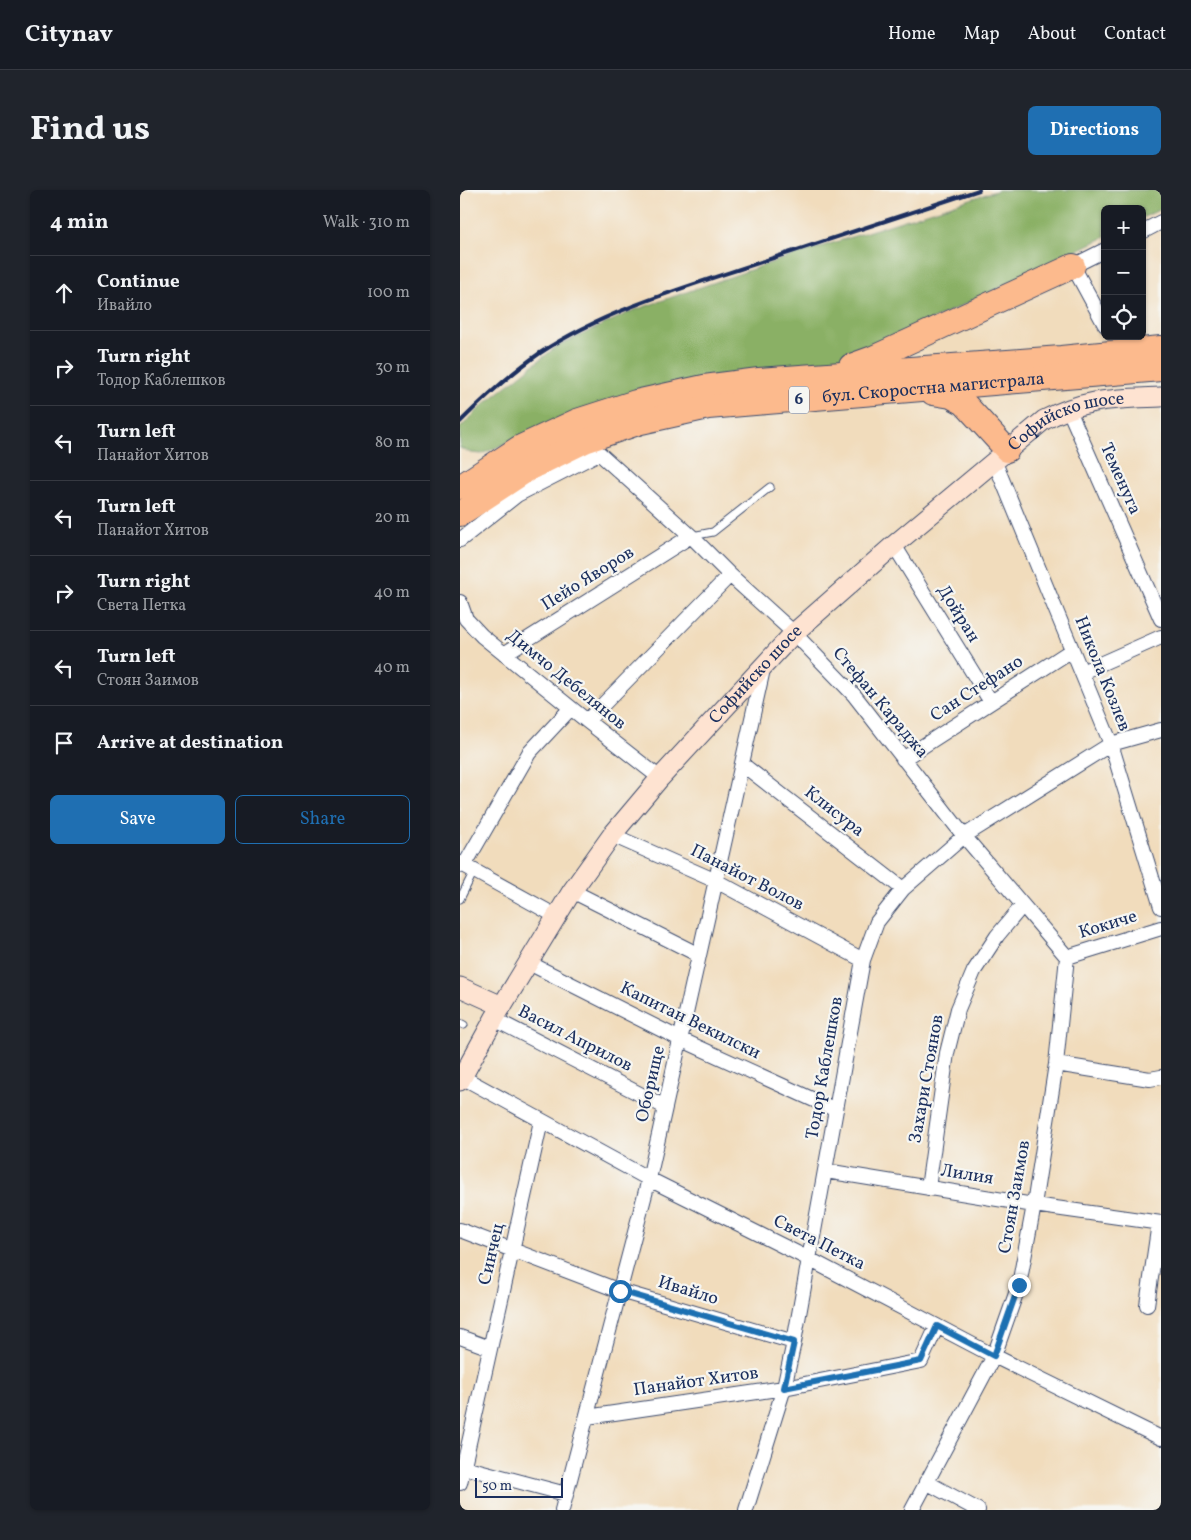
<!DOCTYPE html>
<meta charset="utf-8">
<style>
:root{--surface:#171b24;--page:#20242c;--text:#f1f3f6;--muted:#9ea1a6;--line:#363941;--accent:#1f6fb2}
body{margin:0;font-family:Vollkorn,serif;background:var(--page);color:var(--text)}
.controls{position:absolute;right:15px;top:15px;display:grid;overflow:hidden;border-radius:8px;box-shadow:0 1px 4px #0004}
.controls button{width:45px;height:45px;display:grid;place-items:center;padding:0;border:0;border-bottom:1px solid var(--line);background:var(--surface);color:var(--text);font:25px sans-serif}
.scale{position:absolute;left:15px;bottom:12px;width:88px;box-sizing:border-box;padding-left:5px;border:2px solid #1b2f5e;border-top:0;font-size:14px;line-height:18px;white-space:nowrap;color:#1b2f5e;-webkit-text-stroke:4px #f6f6f2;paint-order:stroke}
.stop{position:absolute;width:15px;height:15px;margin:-11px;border:4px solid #1f6fb2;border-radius:50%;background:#fff}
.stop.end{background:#1f6fb2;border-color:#fff;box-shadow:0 1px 5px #0008}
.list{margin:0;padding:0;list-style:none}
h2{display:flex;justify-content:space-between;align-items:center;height:65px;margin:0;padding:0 20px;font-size:21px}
h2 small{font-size:16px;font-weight:400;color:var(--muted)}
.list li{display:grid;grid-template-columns:32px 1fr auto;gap:15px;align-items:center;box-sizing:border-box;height:75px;padding:0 20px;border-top:1px solid var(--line)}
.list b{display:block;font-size:19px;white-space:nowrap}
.list p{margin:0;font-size:16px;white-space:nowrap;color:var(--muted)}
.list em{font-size:16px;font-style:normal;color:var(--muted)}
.actions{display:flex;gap:10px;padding:15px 20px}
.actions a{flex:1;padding:11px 0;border:1px solid var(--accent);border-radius:8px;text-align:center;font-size:18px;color:var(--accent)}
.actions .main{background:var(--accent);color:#fff}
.icon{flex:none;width:28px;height:28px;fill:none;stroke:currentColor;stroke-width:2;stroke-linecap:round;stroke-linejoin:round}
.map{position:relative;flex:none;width:701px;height:1320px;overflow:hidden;border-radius:8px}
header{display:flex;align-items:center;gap:30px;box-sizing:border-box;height:70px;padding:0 25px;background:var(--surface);border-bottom:1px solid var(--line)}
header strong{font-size:24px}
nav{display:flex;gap:28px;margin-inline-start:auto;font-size:18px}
.intro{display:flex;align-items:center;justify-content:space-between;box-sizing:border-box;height:120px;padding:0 30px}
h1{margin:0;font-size:35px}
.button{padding:12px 22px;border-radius:8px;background:var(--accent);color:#fff;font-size:18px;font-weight:700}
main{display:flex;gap:30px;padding:0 30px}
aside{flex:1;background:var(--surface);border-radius:8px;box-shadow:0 1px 4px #0004}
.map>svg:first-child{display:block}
</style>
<header>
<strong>Citynav</strong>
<nav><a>Home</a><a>Map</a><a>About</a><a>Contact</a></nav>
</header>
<div class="intro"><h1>Find us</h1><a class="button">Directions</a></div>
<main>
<aside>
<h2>4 min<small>Walk · 310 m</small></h2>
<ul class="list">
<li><svg class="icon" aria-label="ahead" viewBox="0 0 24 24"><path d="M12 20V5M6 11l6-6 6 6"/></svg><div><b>Continue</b><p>Ивайло</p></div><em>100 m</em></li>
<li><svg class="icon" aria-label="right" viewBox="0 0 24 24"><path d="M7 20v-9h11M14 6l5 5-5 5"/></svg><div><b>Turn right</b><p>Тодор Каблешков</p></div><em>30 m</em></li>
<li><svg class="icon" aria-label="left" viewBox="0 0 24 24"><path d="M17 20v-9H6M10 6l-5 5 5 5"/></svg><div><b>Turn left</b><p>Панайот Хитов</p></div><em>80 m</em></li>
<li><svg class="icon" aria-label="left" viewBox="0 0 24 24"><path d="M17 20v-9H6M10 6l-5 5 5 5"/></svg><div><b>Turn left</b><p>Панайот Хитов</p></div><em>20 m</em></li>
<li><svg class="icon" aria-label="right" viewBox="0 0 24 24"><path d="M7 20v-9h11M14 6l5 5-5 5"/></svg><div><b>Turn right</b><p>Света Петка</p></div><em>40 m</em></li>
<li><svg class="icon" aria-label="left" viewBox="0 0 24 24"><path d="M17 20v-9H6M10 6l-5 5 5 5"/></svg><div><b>Turn left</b><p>Стоян Заимов</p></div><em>40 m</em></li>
<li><svg class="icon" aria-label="arrive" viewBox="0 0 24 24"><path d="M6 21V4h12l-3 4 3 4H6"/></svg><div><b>Arrive at destination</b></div></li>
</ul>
<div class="actions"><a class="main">Save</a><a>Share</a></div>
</aside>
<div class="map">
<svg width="701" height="1320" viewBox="0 0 701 1320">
<rect width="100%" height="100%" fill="#f6f6f2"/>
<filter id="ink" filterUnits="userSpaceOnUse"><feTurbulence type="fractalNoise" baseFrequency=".02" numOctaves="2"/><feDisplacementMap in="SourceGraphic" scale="10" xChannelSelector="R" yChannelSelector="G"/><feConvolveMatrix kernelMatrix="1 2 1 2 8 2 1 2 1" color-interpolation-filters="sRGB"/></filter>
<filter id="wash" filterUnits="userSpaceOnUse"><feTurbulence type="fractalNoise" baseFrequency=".0096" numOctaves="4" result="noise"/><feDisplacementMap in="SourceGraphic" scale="20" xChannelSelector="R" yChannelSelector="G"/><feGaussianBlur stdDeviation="1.12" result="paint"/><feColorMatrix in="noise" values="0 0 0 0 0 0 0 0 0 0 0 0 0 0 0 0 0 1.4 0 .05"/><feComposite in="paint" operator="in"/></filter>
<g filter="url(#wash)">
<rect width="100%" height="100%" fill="#f1dcbc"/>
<path fill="#8ab065" stroke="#527062" d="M539 0H701V19L682 28V19H645V47L390 169 301 179 72 241 22 264 11 263 0 258V238L23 215 96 157 172 121 316 71Z"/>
</g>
<g filter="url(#ink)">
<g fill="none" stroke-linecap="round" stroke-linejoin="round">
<g stroke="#3b496c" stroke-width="9">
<path id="lane" d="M232 346 253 342 310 297
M0 709 14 681
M0 833 4 835"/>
</g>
<g stroke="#3b496c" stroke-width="16">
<path id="street" d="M682 42 701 32
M645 60 613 76 645 135
M608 218 701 429
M534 270 651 554 701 717
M0 350 57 305 139 263 231 346 270 385 334 443 394 505 504 646 607 767
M434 355 531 512
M0 412 6 429 22 446 127 531 200 588
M44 464 231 346
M622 482 701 447
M127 531 270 385
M443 569 612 460
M282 574 443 699
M152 645 256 691 403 770
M0 673 96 726
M4 676 69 563 111 518
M112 701 239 765
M607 767 701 738
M69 773 220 849 376 920
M34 829 205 917
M596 874 690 889 701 887
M2 887 189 989 349 1069 534 1166 701 1248
M366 981 574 1015 701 1033
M468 998 487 863 498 819 514 781 537 746 562 716
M0 1040 160 1101 334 1152
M687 1115 699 1033
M0 1147 30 1158
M127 1227 324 1198 461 1171 477 1136
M0 1276 106 1304
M466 1292 518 1320
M0 1293 81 931
M102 1320 189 989 304 475
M286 1320 324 1198 334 1152 403 770 417 732 443 699 504 646 651 554 701 540
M452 1320 534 1166 559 1095 574 1015 596 874 607 767"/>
</g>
<g stroke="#3b496c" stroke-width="21">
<g id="secondary">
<path d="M0 797 42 816"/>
<path id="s1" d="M0 891 34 829 112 701 152 645 200 588 334 443 434 355 584 230C626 208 654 209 701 207"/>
</g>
</g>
<g stroke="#3b496c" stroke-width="26">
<g id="highway">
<path d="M391 176 413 168 613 76"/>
<path d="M473 203 491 206 504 213 547 260"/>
<path d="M0 297 59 258 117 231 176 212 244 197 299 190 601 168 701 158"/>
<path id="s2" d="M0 324 70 278 125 251 181 232 248 217 701 179"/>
</g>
</g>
<use href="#lane" stroke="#fff" stroke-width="7"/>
<use href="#street" stroke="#fff" stroke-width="14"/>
<use href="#secondary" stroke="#fee3d1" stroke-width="19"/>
<use href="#highway" stroke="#fcba8d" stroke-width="24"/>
<path stroke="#1b2f5e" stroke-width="4" d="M0 232C25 207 51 183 80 163 149 118 230 96 307 70 378 47 448 23 519 0"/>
</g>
</g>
<g fill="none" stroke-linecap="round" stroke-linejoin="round" filter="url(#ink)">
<path stroke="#1f6fb2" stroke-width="6" d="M160 1101 334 1152 324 1198 461 1171 477 1136 534 1166 559 1095"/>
</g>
<g text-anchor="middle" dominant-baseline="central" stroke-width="4.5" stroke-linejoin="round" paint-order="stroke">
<rect fill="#f6f6f2" stroke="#5d6b8a" stroke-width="1" x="329" y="196.5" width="20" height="27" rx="4"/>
<g font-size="16" font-weight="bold" fill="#1b2f5e">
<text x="339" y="210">6</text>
</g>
<g font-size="18" fill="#1b2f5e" stroke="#f6f6f2">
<text stroke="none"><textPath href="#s2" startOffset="499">бул. Скоростна магистрала</textPath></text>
<text stroke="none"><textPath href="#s1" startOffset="910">Софийско шосе</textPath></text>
<text transform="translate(660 289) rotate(66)">Теменуга</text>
<text transform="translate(128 389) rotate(-32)">Пейо Яворов</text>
<text transform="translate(498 424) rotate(58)">Дойран</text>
<text transform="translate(642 484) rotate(68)">Никола Козлев</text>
<text stroke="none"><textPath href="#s1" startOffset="505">Софийско шосе</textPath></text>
<text transform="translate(106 490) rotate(39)">Димчо Дебелянов</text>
<text transform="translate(517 499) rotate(-33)">Сан Стефано</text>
<text transform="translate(420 513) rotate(50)">Стефан Караджа</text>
<text transform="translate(374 622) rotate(38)">Клисура</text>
<text transform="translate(287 688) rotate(27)">Панайот Волов</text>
<text transform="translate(648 735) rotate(-17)">Кокиче</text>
<text transform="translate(230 831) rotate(26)">Капитан Векилски</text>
<text transform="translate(115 849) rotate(27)">Васил Априлов</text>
<text transform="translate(365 878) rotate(-80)">Тодор Каблешков</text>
<text transform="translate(467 889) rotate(-80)">Захари Стоянов</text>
<text transform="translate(191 894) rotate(-77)">Оборище</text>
<text transform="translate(507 985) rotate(9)">Лилия</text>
<text transform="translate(555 1007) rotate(-80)">Стоян Заимов</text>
<text transform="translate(359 1053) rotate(27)">Света Петка</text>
<text transform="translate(32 1064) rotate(-77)">Синчец</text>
<text transform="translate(228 1101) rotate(17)">Ивайло</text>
<text transform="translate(236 1192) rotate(-8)">Панайот Хитов</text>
</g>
</g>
</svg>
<div class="controls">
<button>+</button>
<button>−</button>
<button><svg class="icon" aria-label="locate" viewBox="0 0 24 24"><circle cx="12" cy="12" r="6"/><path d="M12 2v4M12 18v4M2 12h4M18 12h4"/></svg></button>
</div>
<div class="scale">50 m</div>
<div class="stop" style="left:160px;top:1101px"></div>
<div class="stop end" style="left:559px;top:1095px"></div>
</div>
</main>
